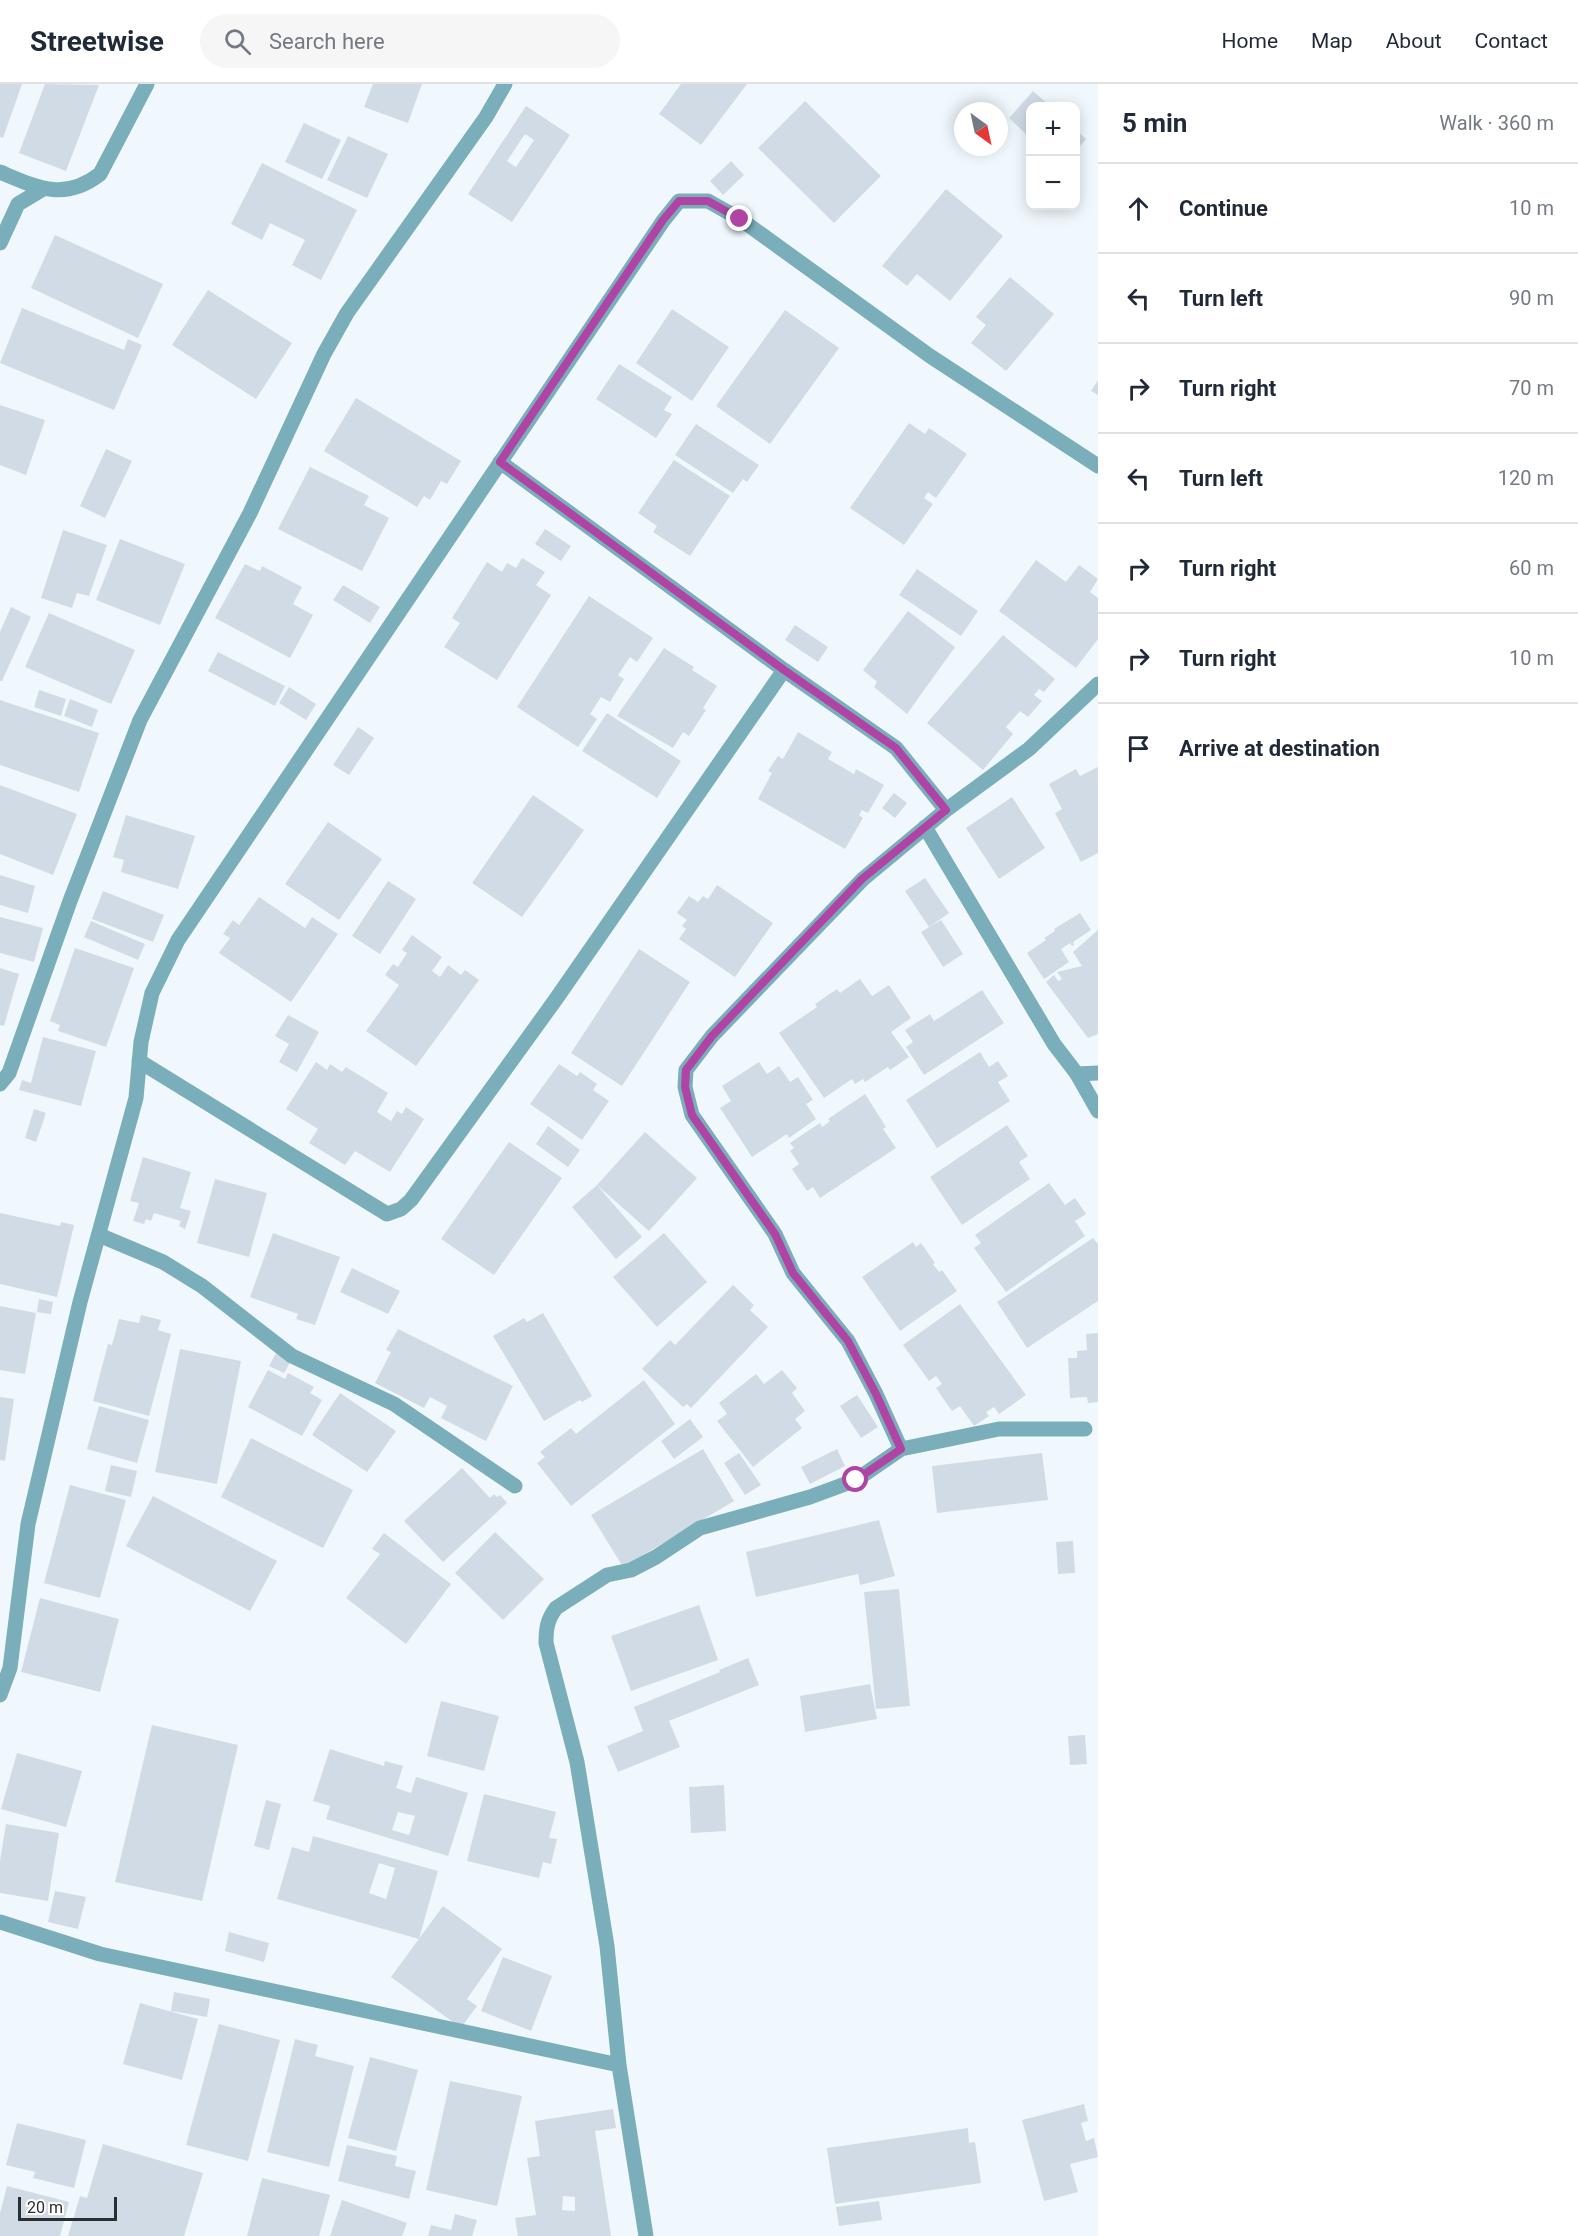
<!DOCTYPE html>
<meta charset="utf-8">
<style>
:root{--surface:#fff;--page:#f6f6f7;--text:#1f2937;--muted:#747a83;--line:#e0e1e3}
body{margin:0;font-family:Roboto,sans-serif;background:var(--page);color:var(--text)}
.controls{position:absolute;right:18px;top:18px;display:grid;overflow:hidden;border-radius:12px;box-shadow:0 3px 15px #0003}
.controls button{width:54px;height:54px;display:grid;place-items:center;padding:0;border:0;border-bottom:2px solid var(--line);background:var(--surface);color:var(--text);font:30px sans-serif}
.compass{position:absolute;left:954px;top:18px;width:54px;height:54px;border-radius:50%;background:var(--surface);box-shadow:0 3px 15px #0003;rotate:147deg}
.scale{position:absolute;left:18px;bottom:15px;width:99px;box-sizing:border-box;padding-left:6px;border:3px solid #292e32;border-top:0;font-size:16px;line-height:21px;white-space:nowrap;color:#292e32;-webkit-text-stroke:4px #fff;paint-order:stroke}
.stop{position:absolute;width:18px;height:18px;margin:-14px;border:4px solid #af44a4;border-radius:50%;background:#fff}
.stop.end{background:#af44a4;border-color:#fff;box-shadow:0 2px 6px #0008}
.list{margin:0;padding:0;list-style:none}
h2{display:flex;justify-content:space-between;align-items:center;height:78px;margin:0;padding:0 24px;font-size:26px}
h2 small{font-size:20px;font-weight:400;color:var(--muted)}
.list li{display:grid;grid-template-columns:39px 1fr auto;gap:18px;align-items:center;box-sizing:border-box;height:90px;padding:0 24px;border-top:2px solid var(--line)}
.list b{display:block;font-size:22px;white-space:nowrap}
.list em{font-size:20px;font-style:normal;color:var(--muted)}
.icon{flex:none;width:33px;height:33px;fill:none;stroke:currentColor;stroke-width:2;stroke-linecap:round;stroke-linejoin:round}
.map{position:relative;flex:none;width:1098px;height:2152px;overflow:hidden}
header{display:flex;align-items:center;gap:36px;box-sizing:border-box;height:84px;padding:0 30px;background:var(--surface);border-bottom:2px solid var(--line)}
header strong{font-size:28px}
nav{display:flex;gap:33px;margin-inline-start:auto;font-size:21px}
.search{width:420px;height:54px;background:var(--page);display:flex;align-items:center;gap:15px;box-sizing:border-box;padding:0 21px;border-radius:33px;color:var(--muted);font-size:22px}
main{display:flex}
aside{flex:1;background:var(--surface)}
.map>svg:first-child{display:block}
</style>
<header>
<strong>Streetwise</strong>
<div class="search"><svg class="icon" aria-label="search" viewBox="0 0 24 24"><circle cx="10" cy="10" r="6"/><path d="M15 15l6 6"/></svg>Search here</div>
<nav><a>Home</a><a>Map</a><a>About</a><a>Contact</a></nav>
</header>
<main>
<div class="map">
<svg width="1098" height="2152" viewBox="0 0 1098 2152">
<rect width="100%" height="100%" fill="#f0f8fd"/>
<path fill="#d1dbe6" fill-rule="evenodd" d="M0 0H22L3 54 0 53Z
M45 0 99 1 66 87 19 69Z
M373 0H422L408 39 364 23Z
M681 0H747L701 61 659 30Z
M1033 7 1050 22H1030V54L1009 34Z
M805 17 881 92 834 139 758 64Z
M526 22 570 51 512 138 468 110ZM525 50 534 56 516 83 507 77Z
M304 39 341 56 322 95 285 78Z
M1076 46 1086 55 1076 67Z
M348 52 388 70 367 114 327 96Z
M731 77 744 91 723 111 710 97Z
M262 79 357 126 321 196 292 181 305 156 270 139 262 156 231 140Z
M946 105 1003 152 950 217 917 190 907 202 882 182Z
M55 151 163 200 138 254 31 204Z
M1010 193 1054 230 1006 287 971 259 986 241 976 233Z
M208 206 292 259 256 315 172 261Z
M22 224 124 266 128 255 142 261 114 326 0 279Z
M672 225 729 263 692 317 636 279Z
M785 226 839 264 770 360 716 322Z
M619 280 672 313 664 326 672 330 656 354 596 315Z
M1098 296V311L1091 307Z
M356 314 461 377 447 400 441 397 430 416 424 412 417 423 324 367Z
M0 321 45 336 26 391 0 381Z
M909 339 925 350 929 344 967 370 936 414 928 408 924 414 933 420 904 461 850 424Z
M696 340 759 381 747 398 743 395 733 409 675 371Z
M106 365 132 377 105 434 80 422Z
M674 376 730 412 690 472 653 448 657 442 638 429Z
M310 383 369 412 364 421 389 434 362 487 278 445Z
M545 445 571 462 561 477 535 460Z
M63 446 107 461 89 512 77 509 72 524 41 514Z
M120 455 185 480 160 541 96 516Z
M522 474 545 488 536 501 551 511 497 596 444 563 460 539 452 534 487 478 502 488 507 479 516 484Z
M1036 476 1066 498 1079 481 1098 495 1090 508 1098 514V555L1076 584 999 527Z
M245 480 260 487 262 482 302 503 293 520 313 531 290 574 215 534Z
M917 485 978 527 961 552 899 511Z
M343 501 380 523 370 539 333 516Z
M589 512 653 554 637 578 630 573 618 591 624 595 610 618 601 613 590 630 597 635 578 663 517 623Z
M11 523 31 533 2 597H0V548Z
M908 527 955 563 907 630 874 603 877 598 863 586Z
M49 529 135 566 111 620 25 583Z
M795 541 828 563 818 578 785 556Z
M1003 551 1055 595 1044 608 1039 605 1034 611 1042 617 1028 633 1020 627 1006 643 1013 650 983 686 927 639Z
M664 564 694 583 692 586 717 602 703 624 706 626 689 652 683 648 673 664 617 632Z
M218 568 285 602 275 622 208 587Z
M289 603 316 620 306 636 279 619Z
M39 606 66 615 61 632 34 623Z
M70 615 98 626 92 643 64 632Z
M0 616 99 649 79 708 0 681Z
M607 629 681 677 657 714 582 667Z
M358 643 374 654 349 691 333 681Z
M798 648 832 668 828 675 854 690 856 685 884 701 868 729 862 726 859 731 863 734 845 765 758 715 772 689 768 687 778 672 783 675Z
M1098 683V769L1081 778 1055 729 1062 725 1049 700 1076 685 1080 692Z
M0 701 77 730 53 791 0 770Z
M894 709 907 719 895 734 882 724Z
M533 711 584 746 522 833 472 799Z
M1012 713 1045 764 999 795 966 744Z
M126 731 195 752 178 805 121 788 124 776 113 773Z
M328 738 382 775 339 836 285 800Z
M0 791 35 802 28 829 0 821Z
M925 794 949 829 929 843 905 807Z
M388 797 416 815 380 870 352 852Z
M717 801 773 839 735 893 679 855 686 845 682 842 687 836 677 829 689 812 698 818 703 812 708 815Z
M103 807 164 831 153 858 92 835Z
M259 813 305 844 312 833 338 850 291 918 219 869 230 854 223 850 233 836 239 841Z
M1080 829 1091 846 1073 858 1074 861 1072 862 1070 859 1061 865 1069 878 1044 895 1027 869 1046 856 1044 854 1055 847 1054 845Z
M0 833 43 844 34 878 0 869Z
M941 836 963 870 943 883 921 848Z
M91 837 145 860 138 876 84 853Z
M1098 846V950L1088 954 1046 898 1054 891 1058 897 1062 895 1057 888 1082 882 1073 868Z
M412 851 442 873 432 887 440 893 448 881 461 891 465 886 479 896 416 982 366 947 399 901 385 891 393 880 398 883 407 869 402 866Z
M75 864 134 884 106 963 58 947 60 941 50 937Z
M639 865 690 898 622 1002 571 969Z
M0 884 19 890 4 942 0 941Z
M860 895 872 912 889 901 911 934 891 948 909 973 890 986 888 983 865 998 863 995 855 1000 852 995 824 1014 779 949 817 923 815 920 837 905 840 909Z
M982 906 1004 939 924 991 906 963 913 958 905 946 930 930 934 937Z
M288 931 319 948 297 988 279 978 289 960 275 952Z
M43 953 96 967 81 1022 19 1006 22 996 31 999Z
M980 968 989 983 998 977 1008 992 998 998 1010 1017 937 1064 906 1016Z
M316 978 327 986 330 980 342 988 346 983 388 1009 377 1028 391 1037 397 1027 402 1030 406 1023 424 1035 390 1088 355 1067 345 1081 309 1059 318 1045 286 1025Z
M759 978 767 990 779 982 790 998 798 993 813 1016 806 1020 816 1035 789 1054 787 1050 752 1073 720 1024 731 1017 722 1002Z
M559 980 577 992 580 988 597 1000 593 1006 609 1017 582 1056 530 1020Z
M865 1010 886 1043 883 1045 896 1064 820 1114 813 1103 807 1107 792 1085 799 1080 790 1067 794 1064 790 1059 820 1039 822 1043 830 1037 828 1035Z
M34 1025 46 1029 36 1058 25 1054Z
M1007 1041 1028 1072 1019 1078 1030 1095 962 1141 930 1093Z
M548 1042 580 1066 568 1083 536 1060Z
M645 1048 697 1094 649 1147 597 1101Z
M509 1058 562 1094 494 1191 441 1155Z
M143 1073 191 1088 180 1124 191 1127 185 1145 179 1142 181 1137 154 1129 151 1137 146 1135 144 1140 133 1137 139 1119 130 1117Z
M215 1095 267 1109 249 1173 197 1159Z
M1049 1099 1065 1121 1075 1114 1086 1130 1075 1137 1085 1152 1006 1208 974 1164 981 1159 975 1151Z
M597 1101 642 1153 616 1175 572 1123Z
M0 1129 60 1142 61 1138 74 1141 57 1213 0 1200Z
M273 1149 340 1173 315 1241 296 1235 298 1230 250 1213Z
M664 1149 707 1198 657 1243 613 1193Z
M1093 1154 1098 1160V1217L1027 1264 997 1218Z
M913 1158 916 1163 921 1159 935 1179 933 1180 939 1188 942 1186 957 1207 900 1247 862 1193Z
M352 1184 400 1207 388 1230 340 1208Z
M733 1201 754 1221 750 1226 768 1243 691 1324 687 1320 683 1323 642 1285 670 1256 675 1261Z
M39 1215 53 1218 51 1230 37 1228Z
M960 1220 1026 1311 999 1330 994 1323 986 1328 989 1332 974 1342 960 1322 952 1327 936 1304 942 1300 936 1292 929 1297 903 1261Z
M0 1222 36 1229 25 1290 0 1286Z
M543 1229 592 1312 582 1318 580 1316 544 1337 493 1252 524 1234 527 1238Z
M141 1231 161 1236 158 1246 171 1250 149 1332 93 1317 108 1260 112 1261 119 1235 139 1239Z
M398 1245 513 1302 486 1357 441 1334 447 1322 430 1313 424 1324 375 1299 391 1268 386 1266Z
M1098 1249V1318L1088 1319 1087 1313 1070 1314 1068 1274H1077V1267L1087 1266 1086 1250Z
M180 1265 241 1277 217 1400 155 1388Z
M276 1269 291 1277 284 1289 269 1282Z
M268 1286 285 1295 288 1289 314 1303 310 1309 322 1316 302 1352 248 1323Z
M782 1286 797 1304 792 1309 805 1327 795 1335 802 1344 753 1383 717 1337 727 1330 719 1319 756 1290 764 1300Z
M644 1296 675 1340 571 1422 537 1379 545 1373 540 1368 571 1344 576 1350Z
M340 1309 396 1347 367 1388 312 1351Z
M857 1311 878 1343 861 1354 840 1322Z
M0 1313 14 1315 5 1377 0 1376Z
M99 1322 149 1336 137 1379 87 1365Z
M690 1335 703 1353 674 1375 661 1357Z
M251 1354 353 1406 323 1464 221 1413Z
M703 1365 734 1417 623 1483 591 1431Z
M837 1365 845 1382 810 1400 801 1383Z
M739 1369 761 1401 745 1411 724 1379Z
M1042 1369 1048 1416 937 1429 932 1382Z
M111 1381 137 1387 131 1413 105 1407Z
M462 1384 490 1414 494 1410 497 1413 500 1411 507 1419 443 1478 404 1437Z
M70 1401 126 1416 100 1514 44 1499Z
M153 1412 277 1477 250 1527 126 1462Z
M879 1436 895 1492 860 1501 858 1490 756 1513 746 1468Z
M495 1448 544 1495 503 1536 455 1489Z
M384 1449 451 1500 406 1560 346 1514 380 1470 372 1465Z
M1073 1457 1075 1489 1058 1490 1056 1458Z
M899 1505 910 1622 876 1625 864 1508Z
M40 1514 119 1535 100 1608 21 1588Z
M699 1521 718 1576 631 1607 611 1552Z
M748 1574 759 1601 669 1637 680 1663 618 1688 607 1662 643 1647 634 1623 720 1588 719 1586Z
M870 1600 877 1635 805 1648 800 1612Z
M441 1617 499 1632 484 1687 427 1672Z
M152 1641 238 1661 202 1817 115 1798Z
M1085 1651 1087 1680 1070 1681 1068 1652Z
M330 1665 384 1682 385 1677 403 1682 396 1704 411 1709 416 1693 468 1709 448 1772 326 1735 330 1722 313 1717ZM398 1728 415 1732 409 1751 392 1746Z
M17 1669 82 1687 66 1743 1 1725Z
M724 1701 726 1747 691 1749 689 1703Z
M484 1710 556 1728 549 1754 557 1755 551 1780 543 1778 539 1794 467 1777Z
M266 1716 281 1720 269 1766 254 1762Z
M6 1740 59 1749 48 1817 0 1809V1777Z
M313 1752 438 1787 419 1855 277 1815 292 1763 309 1768ZM379 1779 395 1784 386 1815 369 1809Z
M55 1807 86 1813 78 1845 48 1838Z
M443 1822 502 1865 467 1915 477 1922 461 1944 391 1893Z
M229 1848 269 1859 264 1878 225 1867Z
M503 1873 552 1892 531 1947 481 1927Z
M174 1908 210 1915 207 1933 171 1927Z
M140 1919 198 1935 182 1996 123 1980Z
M219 1940 280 1956 248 2077 186 2061Z
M295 1955 318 1961 315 1972 354 1982 329 2083 267 2068Z
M370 1973 418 1986 396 2067 348 2054Z
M450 1997 522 2012 497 2122 426 2106Z
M1084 2020 1088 2037 1081 2039 1086 2057 1094 2054 1098 2073 1070 2080 1078 2108 1044 2117 1022 2036Z
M613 2025 616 2044 595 2047 611 2152H518L515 2134 536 2131 527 2074 540 2072 535 2037ZM563 2112 575 2113V2127L562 2126Z
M17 2039 86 2056 74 2104 33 2094 35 2088 6 2081Z
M968 2044 969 2059 975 2058 981 2099 835 2120 827 2064Z
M103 2060 203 2089 184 2152H68L80 2112 87 2114Z
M347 2061 397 2072 395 2082 416 2087 409 2115 338 2097Z
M262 2094 330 2111 319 2152H247Z
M7 2102 69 2118 60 2152H0V2129Z
M342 2116 407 2139 402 2152H330Z
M879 2117 882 2136 839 2142 836 2123Z
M455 2130 477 2136 472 2152H428L431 2141 451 2146Z"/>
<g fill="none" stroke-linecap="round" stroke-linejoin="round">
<path stroke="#79aeba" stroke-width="15" d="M1077 990 1098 1027"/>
<path stroke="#79aeba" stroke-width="15" d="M0 88C36 103 64 118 100 90L147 0
M0 159 18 120 43 105
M500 378 784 586 896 664 946 726
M925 743 1054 960 1077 990 1098 989
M139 977 387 1130 401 1125 411 1116 556 915 784 586
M0 1000 9 989 70 817 140 636 250 429 324 270 347 229 486 33 505 0
M99 1151 163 1178 202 1202 292 1272 394 1320 515 1402
M901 1365 876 1310 848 1257 793 1189 775 1150 692 1031 685 1003 686 986 712 952 863 795 946 726 1029 665 1098 600
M0 1611 10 1584 28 1440 80 1218 136 1014 141 958 152 909 178 856 663 137 679 117H708L740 135 930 272 1098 382
M0 1838 100 1870 619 1981
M646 2152 619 1981 607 1862 577 1678 546 1559C546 1545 547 1536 556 1524L607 1491 631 1486 656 1473 700 1444 810 1413 856 1396 901 1365 999 1345H1085"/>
</g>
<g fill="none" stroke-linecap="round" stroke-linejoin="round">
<path stroke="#af44a4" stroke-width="8" d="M740 135 708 117H679L663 136 500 378 784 586 896 664 946 726 862 795 712 952 686 986 685 1003 692 1031 775 1150 793 1189 848 1257 876 1310 901 1365 856 1396"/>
</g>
</svg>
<div class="controls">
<button>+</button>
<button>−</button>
</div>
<svg class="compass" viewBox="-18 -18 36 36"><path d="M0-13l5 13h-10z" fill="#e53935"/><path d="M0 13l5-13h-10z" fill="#747a83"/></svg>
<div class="scale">20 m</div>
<div class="stop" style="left:856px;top:1396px"></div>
<div class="stop end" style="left:740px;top:135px"></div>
</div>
<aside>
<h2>5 min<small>Walk · 360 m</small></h2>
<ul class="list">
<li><svg class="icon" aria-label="ahead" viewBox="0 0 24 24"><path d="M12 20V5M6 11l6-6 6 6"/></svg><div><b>Continue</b></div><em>10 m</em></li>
<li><svg class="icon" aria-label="left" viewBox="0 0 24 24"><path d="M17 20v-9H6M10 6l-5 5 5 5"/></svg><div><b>Turn left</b></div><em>90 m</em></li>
<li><svg class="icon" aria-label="right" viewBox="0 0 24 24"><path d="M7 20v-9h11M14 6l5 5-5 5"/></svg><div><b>Turn right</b></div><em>70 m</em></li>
<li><svg class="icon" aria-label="left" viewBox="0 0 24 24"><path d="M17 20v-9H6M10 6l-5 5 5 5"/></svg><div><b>Turn left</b></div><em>120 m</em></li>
<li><svg class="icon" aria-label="right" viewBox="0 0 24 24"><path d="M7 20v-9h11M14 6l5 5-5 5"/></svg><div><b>Turn right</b></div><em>60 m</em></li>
<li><svg class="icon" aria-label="right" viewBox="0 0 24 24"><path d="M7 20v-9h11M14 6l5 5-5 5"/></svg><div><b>Turn right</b></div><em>10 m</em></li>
<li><svg class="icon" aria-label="arrive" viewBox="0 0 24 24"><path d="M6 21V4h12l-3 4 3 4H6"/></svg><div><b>Arrive at destination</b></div></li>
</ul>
</aside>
</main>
